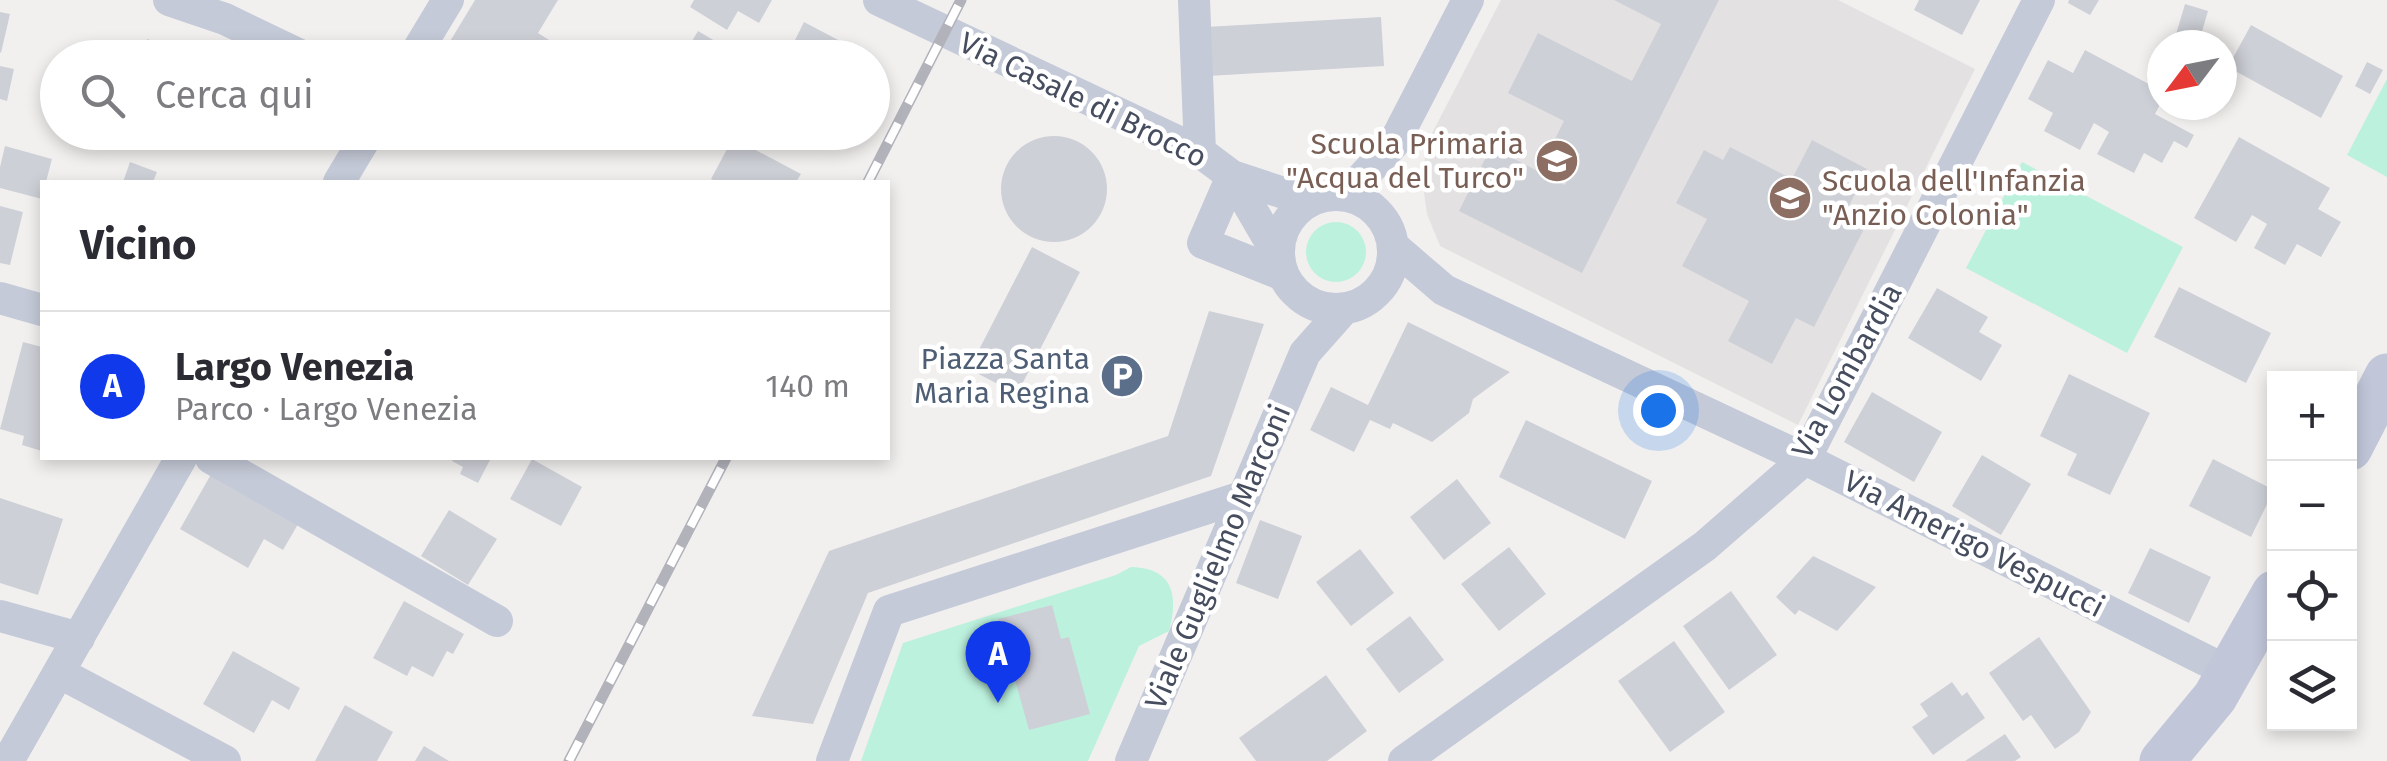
<!DOCTYPE html>
<html lang="it">
<meta charset="utf-8">
<style>
:root{--surface:#fff;--page:#f2f2f3;--text:#2b2b33;--muted:#7c7c81;--line:#e1e1e2;--accent:#1039eb}
body{margin:0;font-family:"Fira Sans",sans-serif;background:var(--page);color:var(--text)}
.controls{position:absolute;right:30px;bottom:30px;display:grid;overflow:hidden;border-radius:0px;box-shadow:0 5px 15px #0003}
.controls button{width:90px;height:90px;display:grid;place-items:center;padding:0;border:0;border-bottom:2px solid var(--line);background:var(--surface);color:var(--text);font:50px sans-serif}
.compass{position:absolute;left:2147px;top:30px;width:90px;height:90px;border-radius:50%;background:var(--surface);box-shadow:0 5px 15px #0003;rotate:238deg}
.you{position:absolute;left:1658px;top:410px;width:35px;height:35px;margin:-25px;border:8px solid #fff;border-radius:50%;background:#1a73e8;box-shadow:0 0 0 15px #1a73e833}
.badge{display:grid;place-items:center;width:65px;height:65px;border-radius:50%;background:var(--accent);color:#fff;font-size:32px;font-weight:700}
.pin{position:absolute;translate:-50% -82px;filter:drop-shadow(0 2px 5px #0008)}
.pin::after{content:'';position:absolute;top:52px;width:35px;height:30px;background:inherit;clip-path:polygon(0 0,100% 0,50% 100%)}
.list{margin:0;padding:0;list-style:none}
h2{display:flex;justify-content:space-between;align-items:center;height:130px;margin:0;padding:0 40px;font-size:42px}
h2 small{font-size:32px;font-weight:400;color:var(--muted)}
.list li{display:grid;grid-template-columns:65px 1fr auto;gap:30px;align-items:center;box-sizing:border-box;height:150px;padding:0 40px;border-top:2px solid var(--line)}
.list b{display:block;font-size:38px;white-space:nowrap}
.list p{margin:0;font-size:32px;white-space:nowrap;color:var(--muted)}
.list em{font-size:32px;font-style:normal;color:var(--muted)}
.icon{flex:none;width:55px;height:55px;fill:none;stroke:currentColor;stroke-width:2;stroke-linecap:round;stroke-linejoin:round}
.map{position:relative;flex:none;width:2387px;height:761px;overflow:hidden}
.search{position:absolute;background:var(--surface);box-shadow:0 5px 15px #0003;left:40px;top:40px;width:850px;height:110px;display:flex;align-items:center;gap:25px;box-sizing:border-box;padding:0 35px;border-radius:55px;color:var(--muted);font-size:38px}
.panel{position:absolute;background:var(--surface);box-shadow:0 5px 15px #0003;left:40px;top:180px;width:850px;height:280px;border-radius:0px}
.map>svg:first-child{display:block}
</style>
<div class="map">
<svg width="2387" height="761" viewBox="0 0 2387 761">
<rect width="100%" height="100%" fill="#f2f0ef"/>
<path fill="#e3e1e1" d="M1501 0H1838L1975 69 1798 425 1440 246 1427 214 1422 178 1427 143Z"/>
<path fill="#bcf1de" d="M2387 79V177L2347 155Z
M2022 162 2183 247 2127 353 1966 268Z
M1306 252a30 30 0 1 1 60 0a30 30 0 1 1-60 0Z
M1131 567C1173 568 1179 595 1169 631L1139 646 1088 761H861L903 643 1116 575Z"/>
<path fill="#ced0d7" d="M475 0H558L538 33 578 58H451L443 53Z
M694 0H772L759 23 738 11 727 30 690 7Z
M1614 0H1719L1582 273 1459 211 1491 147 1565 185 1580 154 1554 141 1564 121 1508 93 1538 33 1632 81 1661 24Z
M1919 0H1980L1962 35 1914 10Z
M2069 0H2099L2090 15 2068 3Z
M2185 4 2208 11 2198 45 2174 41Z
M0 12 10 14 1 53 0 52Z
M1381 17 1384 66 1208 76 1205 27Z
M804 22 844 43 837 58H786Z
M2251 25 2343 76 2321 118 2228 67Z
M698 31 744 58H682Z
M147 39 184 51 181 58H147Z
M2085 50 2162 91V101L2155 114 2194 135 2187 148 2174 141 2162 163 2144 153 2134 173 2097 154 2109 132 2094 123 2080 150 2044 131 2053 113 2028 99 2048 60 2073 73Z
M2367 62 2383 70 2370 94 2355 86Z
M0 66 14 69 7 101 0 99Z
M669 132H708L698 149Z
M1001 189a53 53 0 1 1 106 0a53 53 0 1 1-106 0Z
M2239 137 2330 188 2318 209 2341 222 2321 257 2297 244 2285 265 2254 248 2267 224 2252 215 2236 242 2194 218Z
M733 138 801 174 796 182H717L711 179Z
M1812 140 1867 169 1845 214 1866 225 1814 327 1796 318 1772 364 1728 341 1749 301 1682 266 1707 219 1676 203 1704 150 1723 160 1730 147 1792 179Z
M5 146 52 159 46 182H42V199L0 188V167Z
M130 162 157 172 153 182H123Z
M0 206 23 212 10 265 0 263Z
M1032 247 1080 272 1017 394 969 369Z
M2179 287 2271 333 2246 383 2154 337Z
M1937 288 1988 317 1979 332 2002 345 1981 381 1908 338Z
M1209 311 1264 324 1211 476 868 593 813 724 752 716 829 551 1168 436Z
M1408 322 1510 372 1473 399 1469 413 1432 442 1393 423 1390 429 1370 420 1354 452 1310 430 1331 387 1368 405Z
M23 342 42 347V451L22 445 24 436 0 429Z
M2069 374 2150 413 2110 495 2067 475 2077 454 2040 436Z
M1872 392 1942 432 1914 482 1844 442Z
M1526 420 1652 481 1625 539 1499 477Z
M1982 455 2031 484 2001 535 1952 506Z
M454 458H491L478 483 460 474 463 467 452 461Z
M532 459 582 487 561 526 510 499Z
M2213 459 2274 490 2251 537 2189 506Z
M214 469 301 519 283 550 264 539 248 568 180 529Z
M1457 479 1491 523 1444 560 1410 517Z
M0 498 63 519 38 595 0 583Z
M449 510 497 539 468 585 421 556Z
M1260 520 1302 536 1278 599 1236 583Z
M1509 547 1546 594 1499 631 1461 584Z
M2150 548 2211 577 2189 623 2128 593Z
M1360 549 1394 593 1351 626 1316 582Z
M1813 556 1876 587 1837 631 1799 610 1795 615 1776 597Z
M1731 591 1777 655 1729 690 1683 626Z
M404 601 464 634 453 654 447 651 433 677 412 666 407 676 373 658Z
M1052 605 1061 639 1069 637 1090 714 1029 730 998 619Z
M1410 616 1444 660 1399 693 1366 649Z
M2039 637 2091 712 2079 732 2055 749 2031 715 2023 721 1989 673Z
M1674 641 1725 712 1670 752 1618 681Z
M233 651 300 688 289 710 272 700 254 733 203 704Z
M1326 675 1367 731 1327 761H1256L1239 738Z
M1952 682 1962 696 1967 692 1985 718 1933 755 1912 727 1928 716 1920 704Z
M345 705 393 732 377 761H315Z
M2005 734 2021 757 2015 761H1965Z
M424 746 449 761H415Z"/>
<g fill="none" stroke-linecap="round" stroke-linejoin="round">
<path stroke="#c5cad8" stroke-width="32" d="M169 0 225 19 306 58
M879 0 1200 152 1232 176 1203 243 1283 275
M1194 0 1200 152
M413 58 448 0
M339 182 369 132
M1279 252a57 57 0 1 1 114 0a57 57 0 1 1-114 0Z
M1346 195 1394 143 1468 0
M1394 247 1444 290 1805 459 2231 673
M1278 255 1232 176 1308 201
M0 298 42 310
M211 458 497 621
M0 616 79 638
M60 673 225 761
M8 761 181 458
M832 761 889 611 1245 496
M1131 761 1305 353 1344 309
M1404 761 1705 546 1805 459 2039 0"/>
<path stroke="#c1c7d9" stroke-width="45" d="M2350 448 2387 376
M2162 761 2215 697 2274 593"/>
<g stroke="#b1b2ba" stroke-width="11">
<path id="rail" d="M868 182 961 0
M569 761 726 458"/>
</g>
<use href="#rail" stroke="#fff" stroke-width="8" stroke-dasharray="22" stroke-linecap="butt"/>
</g>
<defs>
<g id="school-disc" transform="scale(2.25)"><circle r="9.5" fill="#8d6e63" stroke="#fff"/><path d="M0-5L7-2L0 1L-7-2ZM-4 1L0 2.5L4 1V4Q0 6-4 4Z" fill="#fff"/></g>
<g id="parking-disc" transform="scale(2.25)"><circle r="9.5" fill="#5c6f8a" stroke="#fff"/><path d="M-3.5-5.5H1a3.5 3.5 0 0 1 0 7H-1V5.5H-3.5ZM-1-3.4V-.6H.8a1.4 1.4 0 0 0 0-2.8Z" fill="#fff"/></g>
</defs>
<g fill-rule="evenodd">
<use href="#school-disc" x="1557" y="161"/>
<use href="#school-disc" x="1790" y="198"/>
<use href="#parking-disc" x="1122" y="376"/>
</g>
<g text-anchor="middle" dominant-baseline="central" stroke-width="9" stroke-linejoin="round" paint-order="stroke">
<g font-size="30" fill="#464d5e" stroke="#fff">
<text transform="translate(1083 100) rotate(26)">Via Casale di Brocco</text>
<text transform="translate(1847 371) rotate(-61)">Via Lombardia</text>
<text transform="translate(1974 544) rotate(27)">Via Amerigo Vespucci</text>
<text transform="translate(1218 557) rotate(-67)">Viale Guglielmo Marconi</text>
</g>
<g font-size="30" fill="#785e54" stroke="#fff" text-anchor="end">
<text x="1524" y="144">Scuola Primaria<tspan x="1524" dy="34">"Acqua del Turco"</tspan></text>
<text x="1822" y="181" text-anchor="start">Scuola dell'Infanzia<tspan x="1822" dy="34">"Anzio Colonia"</tspan></text>
</g>
<g font-size="30" fill="#4e5e75" stroke="#fff" text-anchor="end">
<text x="1090" y="359">Piazza Santa<tspan x="1090" dy="34">Maria Regina</tspan></text>
</g>
</g>
</svg>
<div class="controls">
<button>+</button>
<button>−</button>
<button><svg class="icon" aria-label="locate" viewBox="0 0 24 24"><circle cx="12" cy="12" r="6"/><path d="M12 2v4M12 18v4M2 12h4M18 12h4"/></svg></button>
<button><svg class="icon" aria-label="layers" viewBox="0 0 24 24"><path d="M12 4l9 5-9 5-9-5zM3 14l9 5 9-5"/></svg></button>
</div>
<svg class="compass" viewBox="-18 -18 36 36"><path d="M0-13l5 13h-10z" fill="#e53935"/><path d="M0 13l5-13h-10z" fill="#7c7c81"/></svg>
<div class="you"></div>
<div class="pin badge" style="left:998px;top:703px">A</div>
<div class="search"><svg class="icon" aria-label="search" viewBox="0 0 24 24"><circle cx="10" cy="10" r="6"/><path d="M15 15l6 6"/></svg>Cerca qui</div>
<section class="panel">
<h2>Vicino<small></small></h2>
<ul class="list">
<li><span class="badge">A</span><div><b>Largo Venezia</b><p>Parco · Largo Venezia</p></div><em>140 m</em></li>
</ul>
</section>
</div>
